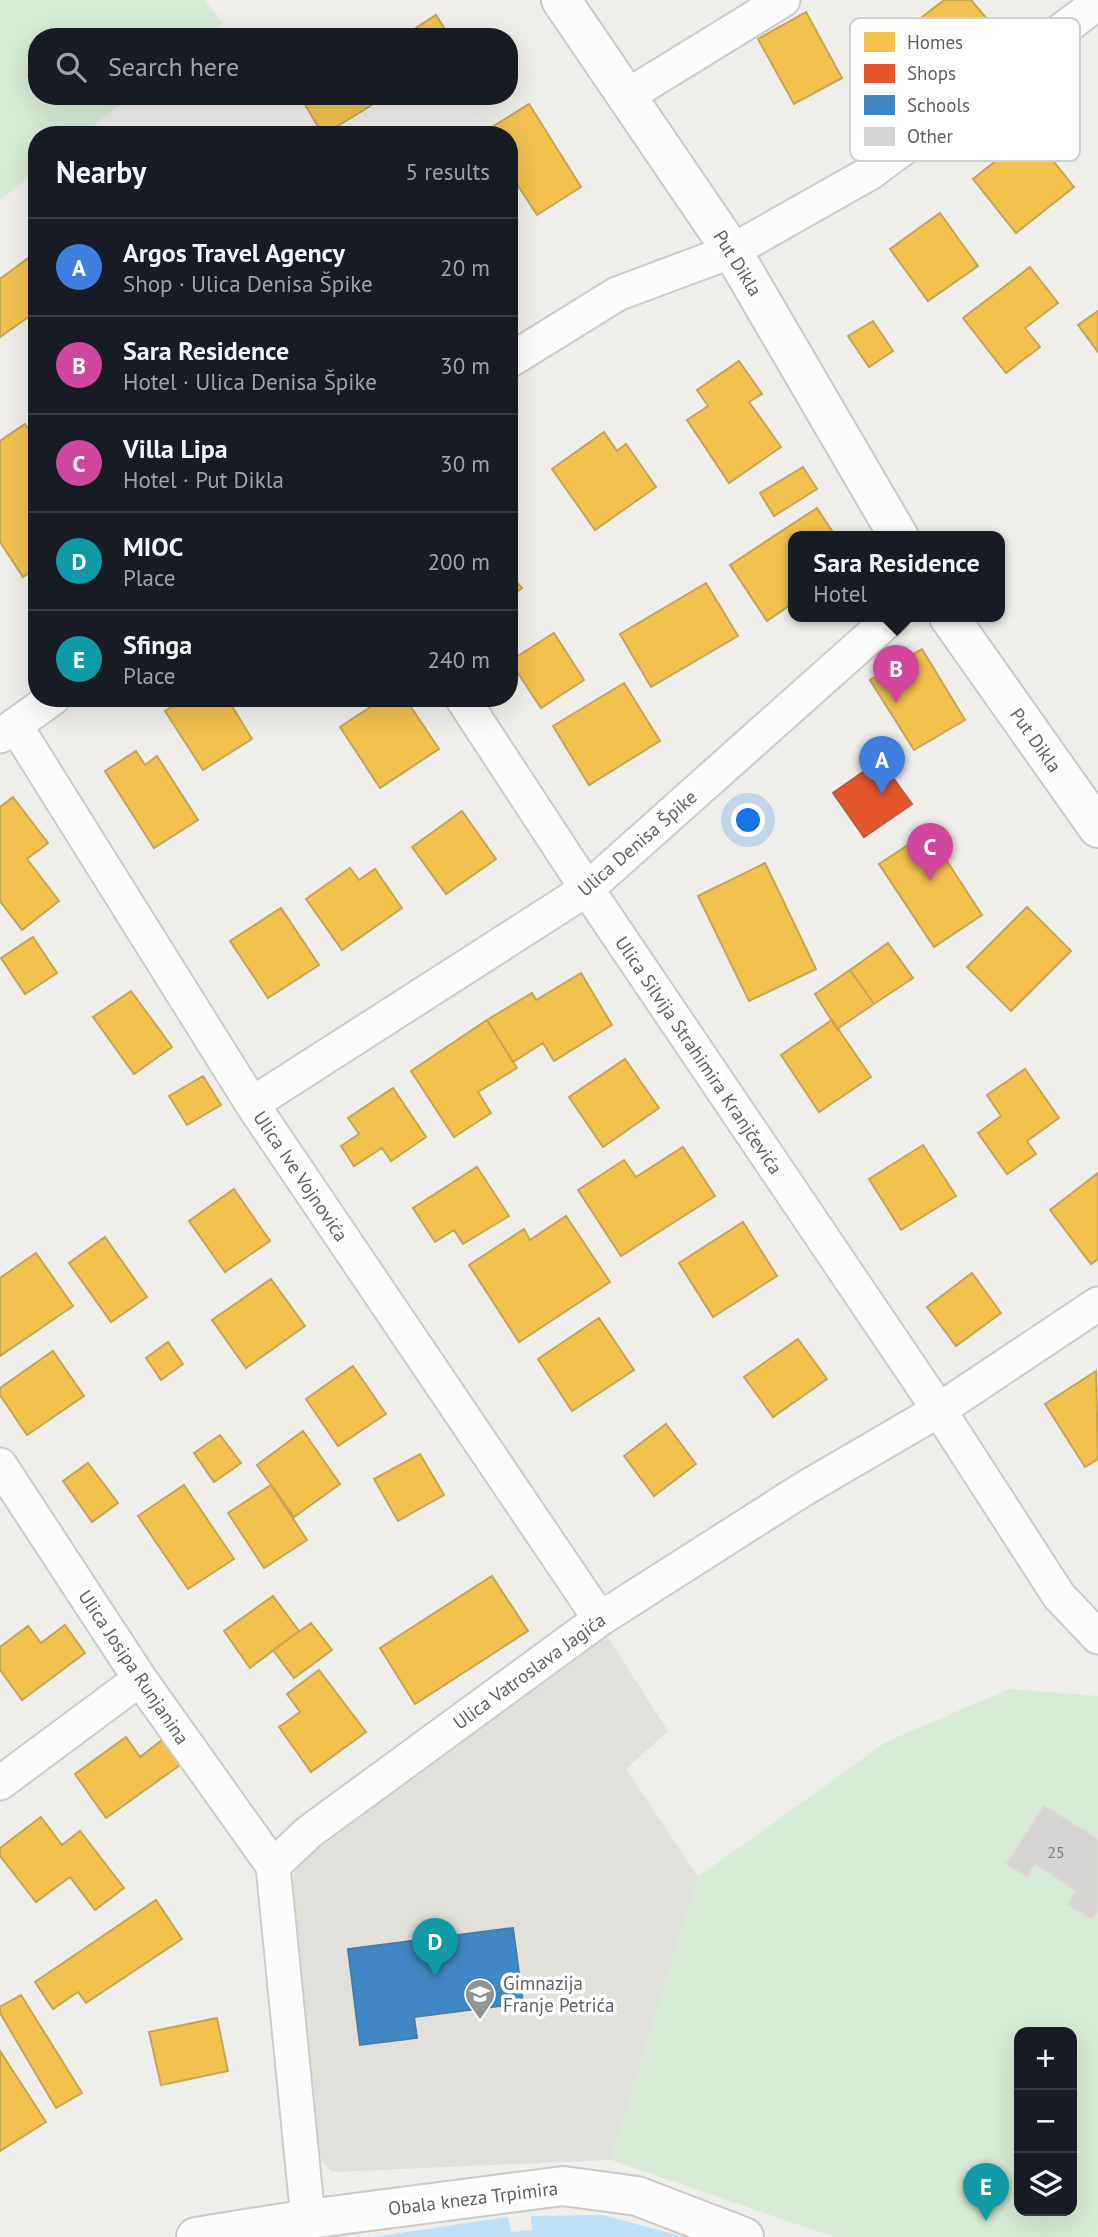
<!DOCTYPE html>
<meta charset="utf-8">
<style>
:root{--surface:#171b24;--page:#242831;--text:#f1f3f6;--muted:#9ea1a6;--line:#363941;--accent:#db2777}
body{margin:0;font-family:"PT Sans",sans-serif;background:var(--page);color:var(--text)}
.controls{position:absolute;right:21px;bottom:21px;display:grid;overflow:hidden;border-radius:14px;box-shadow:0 7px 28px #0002}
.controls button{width:63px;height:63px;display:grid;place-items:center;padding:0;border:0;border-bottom:2px solid var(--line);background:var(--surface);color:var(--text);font:35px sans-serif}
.you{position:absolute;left:749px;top:821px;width:24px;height:24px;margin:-18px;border:5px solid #fff;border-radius:50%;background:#1a73e8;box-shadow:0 0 0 10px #1a73e833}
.badge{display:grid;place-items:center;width:46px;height:46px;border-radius:50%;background:var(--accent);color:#fff;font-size:23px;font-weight:700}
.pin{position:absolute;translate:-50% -58px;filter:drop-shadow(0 2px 4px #0008)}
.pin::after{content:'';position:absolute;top:37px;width:24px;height:21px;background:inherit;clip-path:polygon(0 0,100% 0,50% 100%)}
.popup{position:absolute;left:788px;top:531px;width:217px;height:91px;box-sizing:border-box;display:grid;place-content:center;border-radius:14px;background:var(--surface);filter:drop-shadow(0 2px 5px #0005);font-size:23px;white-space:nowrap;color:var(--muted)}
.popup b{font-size:26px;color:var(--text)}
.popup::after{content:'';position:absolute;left:50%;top:100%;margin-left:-14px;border:14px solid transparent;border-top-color:var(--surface)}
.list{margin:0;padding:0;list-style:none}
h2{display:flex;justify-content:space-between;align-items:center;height:91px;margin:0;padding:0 28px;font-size:30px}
h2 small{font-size:23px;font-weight:400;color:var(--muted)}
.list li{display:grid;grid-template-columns:46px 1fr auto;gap:21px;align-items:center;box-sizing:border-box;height:98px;padding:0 28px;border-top:2px solid var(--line)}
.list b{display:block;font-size:26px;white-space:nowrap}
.list p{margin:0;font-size:23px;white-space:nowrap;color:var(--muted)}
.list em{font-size:23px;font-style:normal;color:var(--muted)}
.icon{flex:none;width:38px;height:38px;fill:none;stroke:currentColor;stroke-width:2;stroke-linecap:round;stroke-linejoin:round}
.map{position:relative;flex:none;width:1098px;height:2237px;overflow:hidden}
.search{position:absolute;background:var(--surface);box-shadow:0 7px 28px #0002;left:28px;top:28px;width:490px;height:77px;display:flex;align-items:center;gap:18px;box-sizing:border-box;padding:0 24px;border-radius:28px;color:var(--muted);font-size:26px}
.panel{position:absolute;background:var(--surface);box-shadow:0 7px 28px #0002;left:28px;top:126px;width:490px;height:581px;border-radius:28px}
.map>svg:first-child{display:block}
</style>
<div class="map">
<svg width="1098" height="2237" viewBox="0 0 1098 2237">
<rect width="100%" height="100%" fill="#efeeea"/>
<path fill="#e2e0da" d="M605 1633 668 1731 626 1769 698 1877 611 2160 333 2172 321 2161 290 1883 300 1863Z"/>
<path fill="#d8ebd6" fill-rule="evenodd" d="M0 0H205L223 23 206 37H37V96H131L82 135H37V171L0 200Z
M1009 1689 1098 1696V2237H834L611 2160 698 1877 886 1742ZM1019 2032H1072V2211H1019Z"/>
<path fill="#bfe0f9" d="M603 2215 684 2237H373L508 2217 511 2232 532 2230 531 2216Z"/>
<path fill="#f2c14e" stroke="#c6a556" stroke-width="2" d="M944 0H971L994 27 896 96 869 58Z
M806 12 842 78 794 104 758 39Z
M436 15 450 37H402Z
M303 96H378L380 100 323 135 301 98Z
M529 104 581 187 537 215 509 172V135H485L484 132Z
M1031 133 1074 187 1016 233 973 179Z
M940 213 978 266 928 301 890 249Z
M31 256 37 264V311L0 337V279Z
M1030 267 1058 303 1025 328 1040 347 1006 373 963 318Z
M1098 311V352L1078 325Z
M873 321 893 351 869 367 848 336Z
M739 361 762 394 749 402 781 447 729 483 687 420 708 406 697 390Z
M25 424 37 441V567L23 577 0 542V441Z
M604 432 617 451 626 444 656 487 595 530 552 469Z
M803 467 817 489 774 516 760 493Z
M817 508 836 537H793V603L767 621 730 565Z
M509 573 522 588 509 598Z
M706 583 738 636 651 687 620 634Z
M554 633 584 680 541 708 510 661Z
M922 649 965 720 914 750 870 680Z
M624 683 660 741 589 785 553 726Z
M185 698H227L252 739 203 770 165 711Z
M384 698H405L439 749 380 788 340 727Z
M136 751 145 765 157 756 198 820 154 848 105 771Z
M13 797 48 843 27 859 59 901 22 930 0 901V807Z
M462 811 496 859 446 894 412 847Z
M928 832 982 915 934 947 879 864Z
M765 863 816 969 749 1001 698 896Z
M350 868 359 880 375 869 402 908 342 950 306 899Z
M1027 907 1071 951 1011 1011 967 967Z
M281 908 319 965 268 998 230 941Z
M33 937 57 973 25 994 1 958Z
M888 943 913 978 874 1004 850 970Z
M850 970 874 1004 837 1029 815 994Z
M581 973 612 1025 554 1061 543 1043 513 1062 487 1020 532 993 536 1000Z
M131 991 172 1047 134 1074 93 1017Z
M487 1020 517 1068 478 1092 491 1113 454 1137 411 1071Z
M832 1020 871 1077 819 1112 781 1055Z
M625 1059 659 1108 603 1147 569 1097Z
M1025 1069 1059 1118 1027 1141 1036 1154 1007 1174 978 1133 1001 1116 987 1095Z
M203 1076 221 1105 187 1125 169 1096Z
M393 1088 426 1137 391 1161 382 1148 354 1166 341 1146 359 1134 348 1118Z
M923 1145 956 1196 901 1230 869 1179Z
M683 1147 715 1196 621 1256 578 1190 624 1160 636 1177Z
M477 1167 509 1216 463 1244 454 1230 435 1242 413 1208Z
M1098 1173V1259L1091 1264 1050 1210Z
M234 1189 270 1241 225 1272 189 1221Z
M566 1216 610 1282 519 1342 469 1265 524 1229 530 1240Z
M743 1222 777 1276 713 1317 679 1263Z
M105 1237 147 1297 111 1322 69 1263Z
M36 1253 73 1306 0 1356V1278Z
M972 1273 1001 1313 956 1346 927 1307Z
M271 1279 305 1326 246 1368 212 1320Z
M599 1318 634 1370 572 1411 538 1359Z
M798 1339 827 1379 773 1417 744 1377Z
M168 1342 183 1364 161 1380 146 1358Z
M53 1351 84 1396 27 1435 0 1395V1388Z
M353 1366 386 1414 338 1446 306 1399Z
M1096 1371 1098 1459 1085 1467 1045 1404Z
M666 1424 696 1464 654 1496 624 1456Z
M303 1431 340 1484 294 1517 257 1465Z
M220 1435 241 1463 214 1482 194 1453Z
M420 1454 444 1495 398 1521 374 1479Z
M88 1463 118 1503 92 1522 63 1481Z
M184 1485 234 1559 188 1589 138 1516Z
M271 1485 307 1540 264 1568 228 1513Z
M492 1576 528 1631 415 1704 380 1648Z
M273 1596 299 1631 250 1668 224 1631Z
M311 1623 332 1650 294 1678 273 1650Z
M65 1625 85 1653 22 1700 0 1670V1647L28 1626 41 1643Z
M319 1670 366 1732 311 1772 279 1727 300 1712 287 1694Z
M126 1737 140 1757 162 1740 180 1765 106 1818 75 1774Z
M41 1817 62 1845 80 1831 124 1888 95 1910 70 1877 36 1902 0 1856V1848Z
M156 1900 182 1939 86 2003 78 1992 53 2009 35 1982Z
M21 1995 82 2093 56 2108 0 2013V2007Z
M217 2018 228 2071 161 2085 149 2032Z
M0 2051 46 2122 0 2151Z"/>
<path fill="#e4572e" stroke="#bc5b3f" stroke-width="2" d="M880 760 912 804 864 837 833 793Z"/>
<path fill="#3f88c5" stroke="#497da9" stroke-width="2" d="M513 1928 523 2003 414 2017 417 2038 360 2045 348 1949Z"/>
<path fill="#d6d5d3" stroke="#deddd9" stroke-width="2" d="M1044 1805 1098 1839V1911L1092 1920 1067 1904 1076 1891 1035 1864 1027 1877 1006 1864Z"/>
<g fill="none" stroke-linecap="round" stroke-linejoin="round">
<g stroke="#cbcccc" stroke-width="37">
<path id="street" d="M627 96 783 0
M509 361 617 294 732 251 870 173 1098 3
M462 698 587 889 939 1410 1059 1596 1098 1637
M15 725 252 1104 600 1619
M0 736 53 698
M252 1104 587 889 892 617
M0 1465 140 1679 273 1866
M0 1783 140 1679
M308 2219 273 1866 309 1832 600 1619 802 1490 939 1410 1098 1304"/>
</g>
<g stroke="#cacacb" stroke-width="42">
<path id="secondary" d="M561 0 732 251 899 537
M949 617 1098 828
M196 2237 308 2219 563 2186 637 2196 744 2237"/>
</g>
<use href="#street" stroke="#fdfcfc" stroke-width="33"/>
<use href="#secondary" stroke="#fdfcfc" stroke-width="38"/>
</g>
<defs>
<g id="school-pin" transform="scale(1.575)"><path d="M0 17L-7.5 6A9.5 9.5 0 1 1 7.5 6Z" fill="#919496" stroke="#fff"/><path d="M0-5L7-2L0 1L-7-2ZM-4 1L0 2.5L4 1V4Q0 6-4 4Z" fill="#fff"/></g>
</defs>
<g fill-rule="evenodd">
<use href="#school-pin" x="480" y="1994"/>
</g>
<g text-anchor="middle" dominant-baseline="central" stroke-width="7" stroke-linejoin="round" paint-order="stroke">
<g font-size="16" fill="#7e8184">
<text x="1056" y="1852">25</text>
</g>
<g font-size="19" fill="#5f6368" stroke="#fff">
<text transform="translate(738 263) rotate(58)">Put Dikla</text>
<text transform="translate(1036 740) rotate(55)">Put Dikla</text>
<text transform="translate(637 843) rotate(-41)">Ulica Denisa Špike</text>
<text transform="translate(699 1055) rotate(56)">Ulica Silvija Strahimira Kranjčevića</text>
<text transform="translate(301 1176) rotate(56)">Ulica Ive Vojnovića</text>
<text transform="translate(134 1667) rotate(56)">Ulica Josipa Runjanina</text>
<text transform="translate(529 1671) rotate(-36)">Ulica Vatroslava Jagića</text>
<text transform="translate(473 2198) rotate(-7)">Obala kneza Trpimira</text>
</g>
<g font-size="19" fill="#5f6368" stroke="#fff" text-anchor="start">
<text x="503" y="1983">Gimnazija<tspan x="503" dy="22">Franje Petrića</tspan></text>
</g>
</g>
<rect x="850" y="18" width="230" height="143" rx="10" fill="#fff" stroke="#cfd0d2" stroke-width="2"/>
<rect x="864" y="32" width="31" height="20" fill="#f2c14e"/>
<rect x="864" y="64" width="31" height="19" fill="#e4572e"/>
<rect x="864" y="95" width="31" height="20" fill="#3f88c5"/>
<rect x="864" y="127" width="31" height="19" fill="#d6d5d3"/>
<g font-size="19" fill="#5f6368">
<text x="907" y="49">Homes</text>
<text x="907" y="80">Shops</text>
<text x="907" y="112">Schools</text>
<text x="907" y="143">Other</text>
</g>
</svg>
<div class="controls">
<button>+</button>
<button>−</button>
<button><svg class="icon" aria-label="layers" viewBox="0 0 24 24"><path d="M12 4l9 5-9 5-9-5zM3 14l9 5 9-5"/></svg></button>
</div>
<div class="you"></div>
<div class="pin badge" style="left:882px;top:794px;background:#3f7fe0">A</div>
<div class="pin badge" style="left:896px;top:703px;background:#d1479c">B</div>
<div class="popup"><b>Sara Residence</b>Hotel</div>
<div class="pin badge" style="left:930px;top:881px;background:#d1479c">C</div>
<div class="pin badge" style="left:435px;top:1976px;background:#0f9aa8">D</div>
<div class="pin badge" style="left:986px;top:2221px;background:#0f9aa8">E</div>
<div class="search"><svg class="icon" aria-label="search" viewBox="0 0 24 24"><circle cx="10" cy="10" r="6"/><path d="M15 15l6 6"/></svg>Search here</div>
<section class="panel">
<h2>Nearby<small>5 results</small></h2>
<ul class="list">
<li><span class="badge" style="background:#3f7fe0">A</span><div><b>Argos Travel Agency</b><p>Shop · Ulica Denisa Špike</p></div><em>20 m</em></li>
<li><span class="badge" style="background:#d1479c">B</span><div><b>Sara Residence</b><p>Hotel · Ulica Denisa Špike</p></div><em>30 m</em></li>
<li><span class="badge" style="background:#d1479c">C</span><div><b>Villa Lipa</b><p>Hotel · Put Dikla</p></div><em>30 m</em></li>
<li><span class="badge" style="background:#0f9aa8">D</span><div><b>MIOC</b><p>Place</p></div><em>200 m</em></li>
<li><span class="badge" style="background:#0f9aa8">E</span><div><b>Sfinga</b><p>Place</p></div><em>240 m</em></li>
</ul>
</section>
</div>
